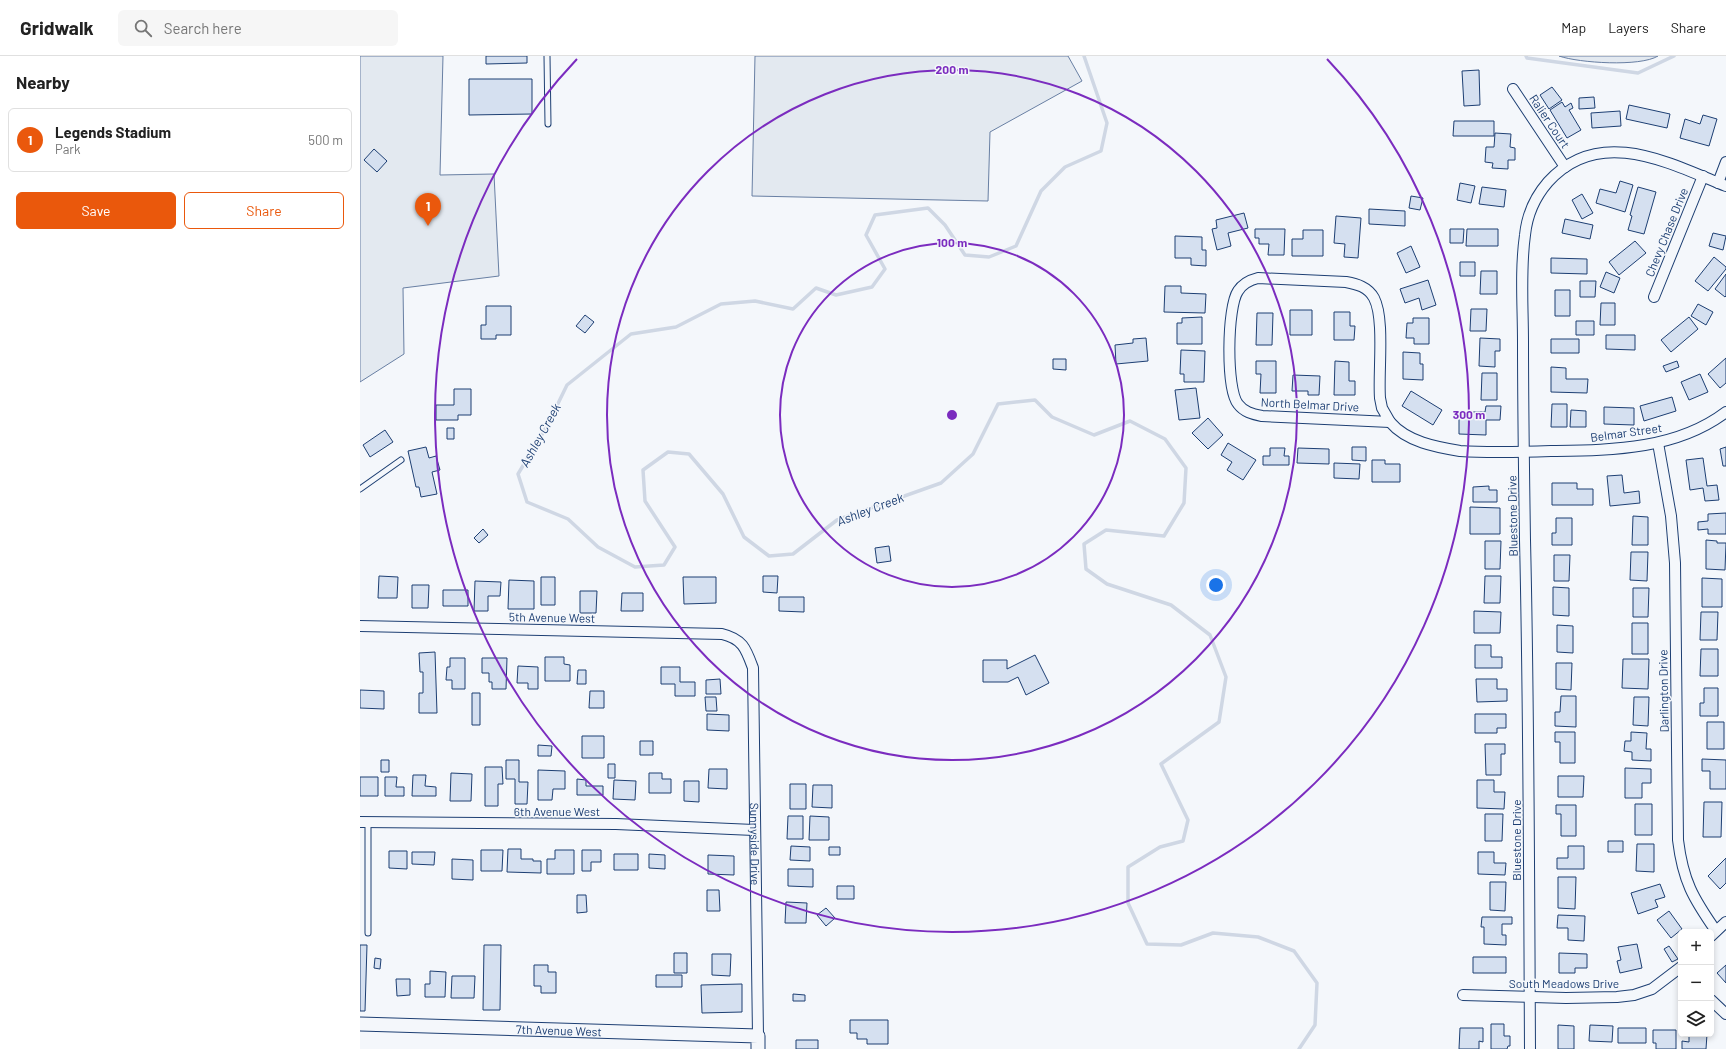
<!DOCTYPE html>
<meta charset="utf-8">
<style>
:root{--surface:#fff;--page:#f6f6f6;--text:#222;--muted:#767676;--line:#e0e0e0;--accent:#ea580c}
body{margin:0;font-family:Barlow,sans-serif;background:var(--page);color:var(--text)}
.controls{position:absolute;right:12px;bottom:12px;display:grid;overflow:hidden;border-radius:6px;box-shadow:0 2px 6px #0003}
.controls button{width:36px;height:36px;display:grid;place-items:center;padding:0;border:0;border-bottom:1px solid var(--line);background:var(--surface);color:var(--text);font:20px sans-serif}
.you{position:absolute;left:856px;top:529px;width:14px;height:14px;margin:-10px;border:3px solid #fff;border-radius:50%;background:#1a73e8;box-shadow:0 0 0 6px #1a73e833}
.badge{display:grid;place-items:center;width:26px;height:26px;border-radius:50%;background:var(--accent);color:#fff;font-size:13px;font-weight:700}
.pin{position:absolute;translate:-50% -33px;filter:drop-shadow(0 1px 2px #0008)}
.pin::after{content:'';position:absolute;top:21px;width:14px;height:12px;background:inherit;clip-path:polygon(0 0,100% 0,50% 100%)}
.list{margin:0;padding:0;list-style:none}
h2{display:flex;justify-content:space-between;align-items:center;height:52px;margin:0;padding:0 16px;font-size:17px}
h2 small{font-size:13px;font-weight:400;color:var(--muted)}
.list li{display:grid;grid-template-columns:26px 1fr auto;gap:12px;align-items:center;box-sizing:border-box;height:64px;margin:0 8px 8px;padding:0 8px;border:1px solid var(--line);border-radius:6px}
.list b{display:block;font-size:15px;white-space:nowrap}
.list p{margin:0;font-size:13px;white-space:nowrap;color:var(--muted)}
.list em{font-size:13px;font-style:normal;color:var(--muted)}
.actions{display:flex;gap:8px;padding:12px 16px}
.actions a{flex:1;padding:9px 0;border:1px solid var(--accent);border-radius:6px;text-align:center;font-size:14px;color:var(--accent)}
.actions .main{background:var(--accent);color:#fff}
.icon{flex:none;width:22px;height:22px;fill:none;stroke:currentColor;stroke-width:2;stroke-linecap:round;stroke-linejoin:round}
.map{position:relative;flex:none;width:1366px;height:993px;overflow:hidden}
header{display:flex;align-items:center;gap:24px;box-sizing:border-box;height:56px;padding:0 20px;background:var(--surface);border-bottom:1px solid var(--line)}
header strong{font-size:19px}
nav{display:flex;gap:22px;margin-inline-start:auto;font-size:14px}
.search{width:280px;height:36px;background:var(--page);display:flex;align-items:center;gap:10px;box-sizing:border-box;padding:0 14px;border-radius:6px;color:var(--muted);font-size:15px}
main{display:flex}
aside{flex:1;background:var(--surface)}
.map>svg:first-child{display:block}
</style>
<header>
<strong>Gridwalk</strong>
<div class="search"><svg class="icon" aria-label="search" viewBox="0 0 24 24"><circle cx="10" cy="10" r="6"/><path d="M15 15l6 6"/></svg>Search here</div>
<nav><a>Map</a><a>Layers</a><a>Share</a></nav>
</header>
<main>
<aside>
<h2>Nearby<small></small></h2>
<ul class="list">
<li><span class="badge">1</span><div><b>Legends Stadium</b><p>Park</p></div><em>500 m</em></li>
</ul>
<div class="actions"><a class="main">Save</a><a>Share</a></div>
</aside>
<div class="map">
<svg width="1366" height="993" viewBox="0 0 1366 993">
<rect width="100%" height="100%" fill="#f4f7fb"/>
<path fill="#e3e9f0" stroke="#687fa3" d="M0 0H83L80 119 134 118 139 220 43 232 44 298 0 326Z
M395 0H708L722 25 630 76 628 145 392 140Z
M1199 0H1298C1280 11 1219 7 1199 0Z"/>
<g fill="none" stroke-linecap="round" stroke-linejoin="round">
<path stroke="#cfd7e4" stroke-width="3.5" d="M724 0 747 67 741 95 705 111 681 135 656 190 629 201 605 199 585 169 568 152 515 159 506 179 525 213 512 231 476 239 456 232 433 253 395 245 361 248 316 271 271 278 207 329 187 370 158 418 167 446 208 463 238 491 275 511 304 509 315 491 285 445 283 414 308 396 329 398 363 438 384 481 409 500 433 498 477 464 581 427 613 398 638 348 675 344 692 361 734 379 770 365 805 383 826 412 824 447 804 480 746 474 724 488 726 513 747 528 811 549 850 579 866 621 859 666 801 708 828 764 823 785 800 791 768 811V847L787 888 821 889 853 877 898 881 934 895 957 927 955 969 939 993
M1166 0 1167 2 1278 17 1314 0"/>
</g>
<path fill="#d5e0f0" stroke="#1d3f73" d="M126 0H167V7L126 8Z
M1119 14 1120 49 1104 50 1102 15Z
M109 23H172V58L109 59Z
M1192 31 1202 44 1189 53 1180 39Z
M1234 41 1235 52 1219 53V42Z
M1202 46 1205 51 1211 47 1213 52 1209 54 1221 74 1207 82 1190 54Z
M1269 49 1310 58 1307 72 1266 63Z
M1260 55 1261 70 1232 72 1231 57Z
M1343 59 1357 63 1349 90 1320 82 1325 63 1340 68Z
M1094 65H1134V80H1093Z
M1135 77 1151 78 1150 91 1155 92V104H1148V113L1132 112 1133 107 1125 106 1126 91H1134Z
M14 93 27 105 17 116 4 104Z
M1260 125 1273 129 1265 156 1236 147 1240 133 1256 137Z
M1100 127 1115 130 1111 147 1097 144Z
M1122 131 1146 134 1144 151 1119 148Z
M1278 131 1296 136 1284 178 1268 174 1272 160 1270 159Z
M1222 138 1233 157 1222 163 1212 144Z
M1051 140 1063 142 1060 154 1049 152Z
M1009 153 1045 155V170L1009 168Z
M884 157 888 172 868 177 871 190 857 194 852 173 857 172 856 164Z
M976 160 1001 162 998 202 984 201 985 188 974 187Z
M1205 163 1233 169 1230 183 1202 177Z
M895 173H925L924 199H908L909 188H899V182H895Z
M1090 173H1104L1103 187H1090Z
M1107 173H1138V190H1106Z
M943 174H963V200H932V183H943Z
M1353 177 1366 180 1363 194 1349 190Z
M815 180 842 181V194H846V210L831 209V202H815Z
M1275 185 1286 197 1259 219 1249 206Z
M1051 190 1060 211 1046 217 1037 197Z
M1354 201 1366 211V213L1348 235 1335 225Z
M1191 202 1227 203V218L1191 217Z
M1100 206H1115V220H1100Z
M1121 215H1137V238H1120Z
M1246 216 1260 222 1254 237 1240 231Z
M1366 218V240L1365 241 1355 233Z
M1068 224 1076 249 1062 254 1059 242 1045 247 1040 233Z
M1220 225H1236L1235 241H1220Z
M805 230H821V237L846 238 845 257 804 256Z
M1195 234H1210V260H1195Z
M1241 247H1255V269H1240Z
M1338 248 1353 256 1346 269 1331 260Z
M126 250H151V279H136V283H121V269H126Z
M1111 253H1127L1126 275H1110Z
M930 254H952V279H930Z
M974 256H990V270H995L994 284H974Z
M897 257H913L912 289H896Z
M225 259 234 266 225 277 216 270Z
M842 261V288H817V267H822V262Z
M1329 261 1338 273 1311 296 1301 284Z
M1053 262H1069V288H1054V282H1046L1047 267H1053Z
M1216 265H1234V279H1216Z
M1246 279H1275V294L1246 293Z
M786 282 788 305 756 308 755 289 773 287V283Z
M1120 282 1140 283V295H1135V311L1119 310Z
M1191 283H1219V297H1191Z
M821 294 845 295 844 326H824V318H820Z
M1043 296 1060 297V308H1063V324L1043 323Z
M1366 302V327L1360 332 1348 318Z
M693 303H706V314L693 313Z
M896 305H916V337H900L901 318H896Z
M975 305 989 306V325H995V339H974Z
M1317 305 1319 311 1306 316 1303 310Z
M1191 311 1206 312V323H1228L1227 337 1191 336Z
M1122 317H1137V344H1121Z
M1340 318 1348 336 1329 344 1321 326Z
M933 319 960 320 959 339H948V335H932Z
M836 332 840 362 819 364 815 334Z
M94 333H111V359H98V364H76V349H94Z
M1051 335 1082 354 1073 369 1042 350Z
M1312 341 1316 355 1284 365 1280 350Z
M1192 348H1207V371H1191Z
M1126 350H1141L1140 364H1126V379L1099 378V356H1125Z
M1244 351 1274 352V369L1244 368Z
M1211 354 1226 355V371H1210Z
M848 362 863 379 848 393 832 377Z
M87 372H94V383H87Z
M25 374 33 386 10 401 3 389Z
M868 387 896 404 883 424 867 414 872 406 861 399Z
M66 391 69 402 76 400 80 414 72 416 77 438 61 441 59 431H56L48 395Z
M992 391H1006V405L992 404Z
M1366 391V410H1363L1360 393Z
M910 392H925L924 400H929V409H903V400H910Z
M938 392 969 393V408L937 407Z
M1343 402 1347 430 1357 429 1359 444 1345 445 1343 432 1330 434 1326 404Z
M1012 404H1025V408H1040V426H1012Z
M974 407 1000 408 999 423 974 422Z
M1262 419 1264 437 1279 435 1280 447 1250 450 1247 420Z
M1192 427H1217V433H1233V449H1192Z
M1129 430V434H1137V446H1113V431Z
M1110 451 1140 452V478H1110Z
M1366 457V478H1348V473L1338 474V466L1348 465V458Z
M1273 460 1288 461V489H1272Z
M1196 462H1212V489H1192V477H1196Z
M123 473 128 479 119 487 114 482Z
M1346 484 1357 485V487H1366L1365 514 1346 513Z
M1125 485H1141L1140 513H1125Z
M529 490 531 505 517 507 515 492Z
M1271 496H1288L1287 525 1270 524Z
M1194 499H1210L1209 525H1194Z
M19 520 38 521 37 542H18Z
M403 520H418L417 537 403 536Z
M1125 520H1141L1140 547H1124Z
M181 521H195V549H181Z
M323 521H356V547L324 548Z
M1342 522 1362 523V551H1342Z
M149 524 174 525V553H148Z
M115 525 141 526 140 540H128V555H114Z
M52 529H69L68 552H52Z
M1193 531 1209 532V560L1193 559Z
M1273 532H1289L1288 561H1273Z
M83 534H108V550H83Z
M220 535H237L236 557H220Z
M262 537H283V555H261Z
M419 541H444V556L419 555Z
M1114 555 1141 556 1140 577H1114Z
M1341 556H1358L1357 584H1340Z
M1272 567H1288V598H1272Z
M1197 569 1213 570V597L1197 596Z
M1115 589H1131V601H1142V612H1115Z
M1341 593H1358V620H1340Z
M75 596 77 657H59V637H63V616H60L59 597Z
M675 599 689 627 666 639 658 621 648 626H623V604H647V613Z
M185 601H204V608L210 609V625H185Z
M90 602H105V633H92V624H86L87 611H90Z
M122 602H147L146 633H132V626H129V617H122Z
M1263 603H1289L1288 633 1262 632Z
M1196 607H1212L1211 634 1196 633Z
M158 610 178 611V633H168V627H157Z
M301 611H320V626H335V640H315V628H301Z
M218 614H226V628H217Z
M360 623 361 638H346V624Z
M1116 623H1137V633H1147V645L1117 646Z
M1344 632H1358V660H1340V647H1344Z
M0 634 24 635V653L0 652Z
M230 635H244V652H229Z
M112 637H120V669H112Z
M1201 640H1216V671L1195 670V656H1200Z
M345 641H356L357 655H346Z
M1274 641H1289L1288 670 1273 669Z
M347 658 369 659V675L347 674Z
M1115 658H1146V672H1137V677H1115Z
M1347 666H1364V693H1347Z
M1195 676H1215V707H1200V686H1195Z
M1271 676 1287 677 1286 693H1291V705L1272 704V696L1264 695 1265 685H1271Z
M222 680H244V702H222Z
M280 685H293V699H280Z
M1125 688H1145V698H1141V719H1126Z
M178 689 192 690 191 700H178Z
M1342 703 1366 704V733H1350V715H1342Z
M21 704H29V716H21Z
M146 704H159V726H168L167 748H155V723H146Z
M248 708H255V722H248Z
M125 711H142L143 728H138V750H125Z
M1265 712 1291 713V727H1282V742H1265Z
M349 713H367V733L348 732Z
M178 714 205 715V733H193L192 744H178Z
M91 717 112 718 111 745H90Z
M289 717H302V723H311V737H289Z
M53 719H66L65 730 76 731V740H52Z
M1198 720H1224L1223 741H1198Z
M0 721H18V740H0Z
M25 721H37L36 731H44V740H25Z
M217 723 226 724V730H243V739H217Z
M254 724 276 725 275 744 253 743Z
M1117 724H1134V736H1145L1144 753 1117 752Z
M324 725H339V746L324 745Z
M430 728H446V753H430Z
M453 729H472V752L452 751Z
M1344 746H1362L1361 781H1343Z
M1275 748H1292V779H1275Z
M1196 749H1216V780H1201V758H1196Z
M1125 758H1143L1142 785H1125Z
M428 760H443V783H427Z
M450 760 469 761V784H449Z
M1248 785H1263V796H1248Z
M1277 788H1294V816L1276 815Z
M431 790 450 791V805L430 804Z
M1208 790H1224V813H1197V802H1208Z
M469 791H480V799H469Z
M148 793H161V803H173V805H181V817L147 816Z
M121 794H143L142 815H121Z
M195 794H214V818H187V803H195Z
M222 794H241V806H231V815H222Z
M29 795H47V813L29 812Z
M52 796H75L74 809 52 808Z
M1118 796H1134V807H1146L1145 819 1118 818Z
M254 798H278V814H254Z
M289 798 305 799V813L289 812Z
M348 799 374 800V819L348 818Z
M1366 802V827L1360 833 1348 820Z
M92 803 113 804V824L92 823Z
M428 813H453V831L428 830Z
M1198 821H1216L1215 853 1198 852Z
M1130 826H1146L1145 855 1130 854Z
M1300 828 1305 841 1295 844 1298 851 1278 858 1271 837Z
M477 830H494V843H477Z
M347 834H359L360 855H347Z
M217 839H226L227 856 217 857Z
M426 846 447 847 446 867H425Z
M466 852 475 862 466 870 457 859Z
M1309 855 1322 873 1311 882 1297 864Z
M1198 859 1225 860 1224 885 1208 884V872H1197Z
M1122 861H1152V868H1142V879H1146V889L1124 888V871H1121Z
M1277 888 1282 912 1260 917 1257 905 1261 904 1258 891Z
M0 889H7L5 955H0Z
M124 889H141L140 954H123Z
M1309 890 1318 903 1312 906 1304 893Z
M314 897H327V917H314Z
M1199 897 1227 898V912H1215V917H1199Z
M352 898H371L370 920 352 919Z
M1113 901H1146V917H1113Z
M15 902 21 903 20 913 14 912Z
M174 909H188V916H196V937H181V930H174Z
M1366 909V927L1357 917Z
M70 915 86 916 85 941H65V928H70Z
M296 919H322V931H296Z
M92 920H115L114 942H91Z
M36 923H50V939L37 940Z
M382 928V956L342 957 341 929Z
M433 938 445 939V945H433Z
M490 964H528V988H507V983H497V977H490Z
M1131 968H1144V980H1150V990H1148L1147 993H1131Z
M1198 969 1214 970V993H1198Z
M1230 969 1253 970 1252 986 1229 985Z
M1100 972H1123V986L1119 985V993H1099Z
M1258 972H1286V987H1258Z
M1293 974H1316V993H1296V987H1293Z
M1329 978H1347L1346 993H1322V985L1329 986Z
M436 984H458V993H436Z"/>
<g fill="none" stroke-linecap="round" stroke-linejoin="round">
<g stroke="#1d3f73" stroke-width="7">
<path id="service" d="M187 0 188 68
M0 433 41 404
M8 877V766"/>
</g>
<g stroke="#1d3f73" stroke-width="12">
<g id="minor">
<path d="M1153 33 1205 111"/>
<path d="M1358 127 1366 106"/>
<path d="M898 222 986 226C997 228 1008 231 1014 242 1025 263 1018 316 1020 342L1022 352 1030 366 902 360C892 358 884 356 878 348 866 333 867 251 878 235 883 227 890 224 898 222Z"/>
<path d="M1294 241 1343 120"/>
<path d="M1030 366C1047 386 1076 391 1100 395 1131 397 1161 396 1191 395 1251 394 1316 394 1366 356"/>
<path d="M1298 387 1311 460 1315 507 1318 784C1323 825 1333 842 1356 875"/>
<path id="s1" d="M0 570 362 578C383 583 386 593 393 612L398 980"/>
<path d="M0 766 256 768 394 774"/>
<path d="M1351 880 1366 866"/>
<path d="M1103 939 1206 942 1257 941 1274 939 1292 933 1321 911"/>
<path d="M1351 944 1366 958"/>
<path d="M1170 993C1169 823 1169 654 1165 484 1164 418 1163 352 1163 286 1163 251 1160 214 1165 179 1167 159 1175 141 1188 126 1239 69 1309 107 1366 130"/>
</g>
</g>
<g stroke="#1d3f73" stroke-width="15">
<g id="tertiary">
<path id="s2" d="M0 968 398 980V993"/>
</g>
</g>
<use href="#service" stroke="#f4f7fb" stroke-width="5"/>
<use href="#minor" stroke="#f4f7fb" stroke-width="10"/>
<use href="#tertiary" stroke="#f4f7fb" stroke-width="13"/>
</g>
<g fill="none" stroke="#7b2cbf" stroke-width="2">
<circle cx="592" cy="359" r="172"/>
<circle cx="592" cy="359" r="345"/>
<path d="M967 3A517 517 0 1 1 217 3"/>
</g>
<g text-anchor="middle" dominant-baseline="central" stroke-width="3" stroke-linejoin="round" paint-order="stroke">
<g font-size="12" fill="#1d3f73" stroke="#f4f7fb">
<text transform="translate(1190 65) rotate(56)">Ralier Court</text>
<text transform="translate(1306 176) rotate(-68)">Chevy Chase Drive</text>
<text transform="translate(950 348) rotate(3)">North Belmar Drive</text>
<text transform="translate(1266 376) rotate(-8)">Belmar Street</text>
<text transform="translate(1152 460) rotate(-91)">Bluestone Drive</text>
<text transform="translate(192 561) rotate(1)">5th Avenue West</text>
<text transform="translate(1303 635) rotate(-91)">Darlington Drive</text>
<text x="197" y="755">6th Avenue West</text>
<text transform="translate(1156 784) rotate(-90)">Bluestone Drive</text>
<text stroke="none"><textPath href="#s1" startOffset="587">Sunnyside Drive</textPath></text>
<text x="1204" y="927">South Meadows Drive</text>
<text stroke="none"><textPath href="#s2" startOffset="199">7th Avenue West</textPath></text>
</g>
<g font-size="13" font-style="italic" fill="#1d3f73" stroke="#f4f7fb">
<text transform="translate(180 379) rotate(-61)">Ashley Creek</text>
<text transform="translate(510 453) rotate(-21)">Ashley Creek</text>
</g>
</g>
<circle cx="592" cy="359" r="6" fill="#7b2cbf" stroke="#f4f7fb" stroke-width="2"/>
<g font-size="12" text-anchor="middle" font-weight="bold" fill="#7b2cbf" stroke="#f4f7fb" stroke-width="3" stroke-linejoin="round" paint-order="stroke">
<text x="592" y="18">200 m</text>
<text x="592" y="191">100 m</text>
<text x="1109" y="363">300 m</text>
</g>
</svg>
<div class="controls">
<button>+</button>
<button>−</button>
<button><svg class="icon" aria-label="layers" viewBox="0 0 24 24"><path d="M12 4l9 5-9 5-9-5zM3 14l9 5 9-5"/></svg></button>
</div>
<div class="you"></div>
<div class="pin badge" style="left:68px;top:170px">1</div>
</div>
</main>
